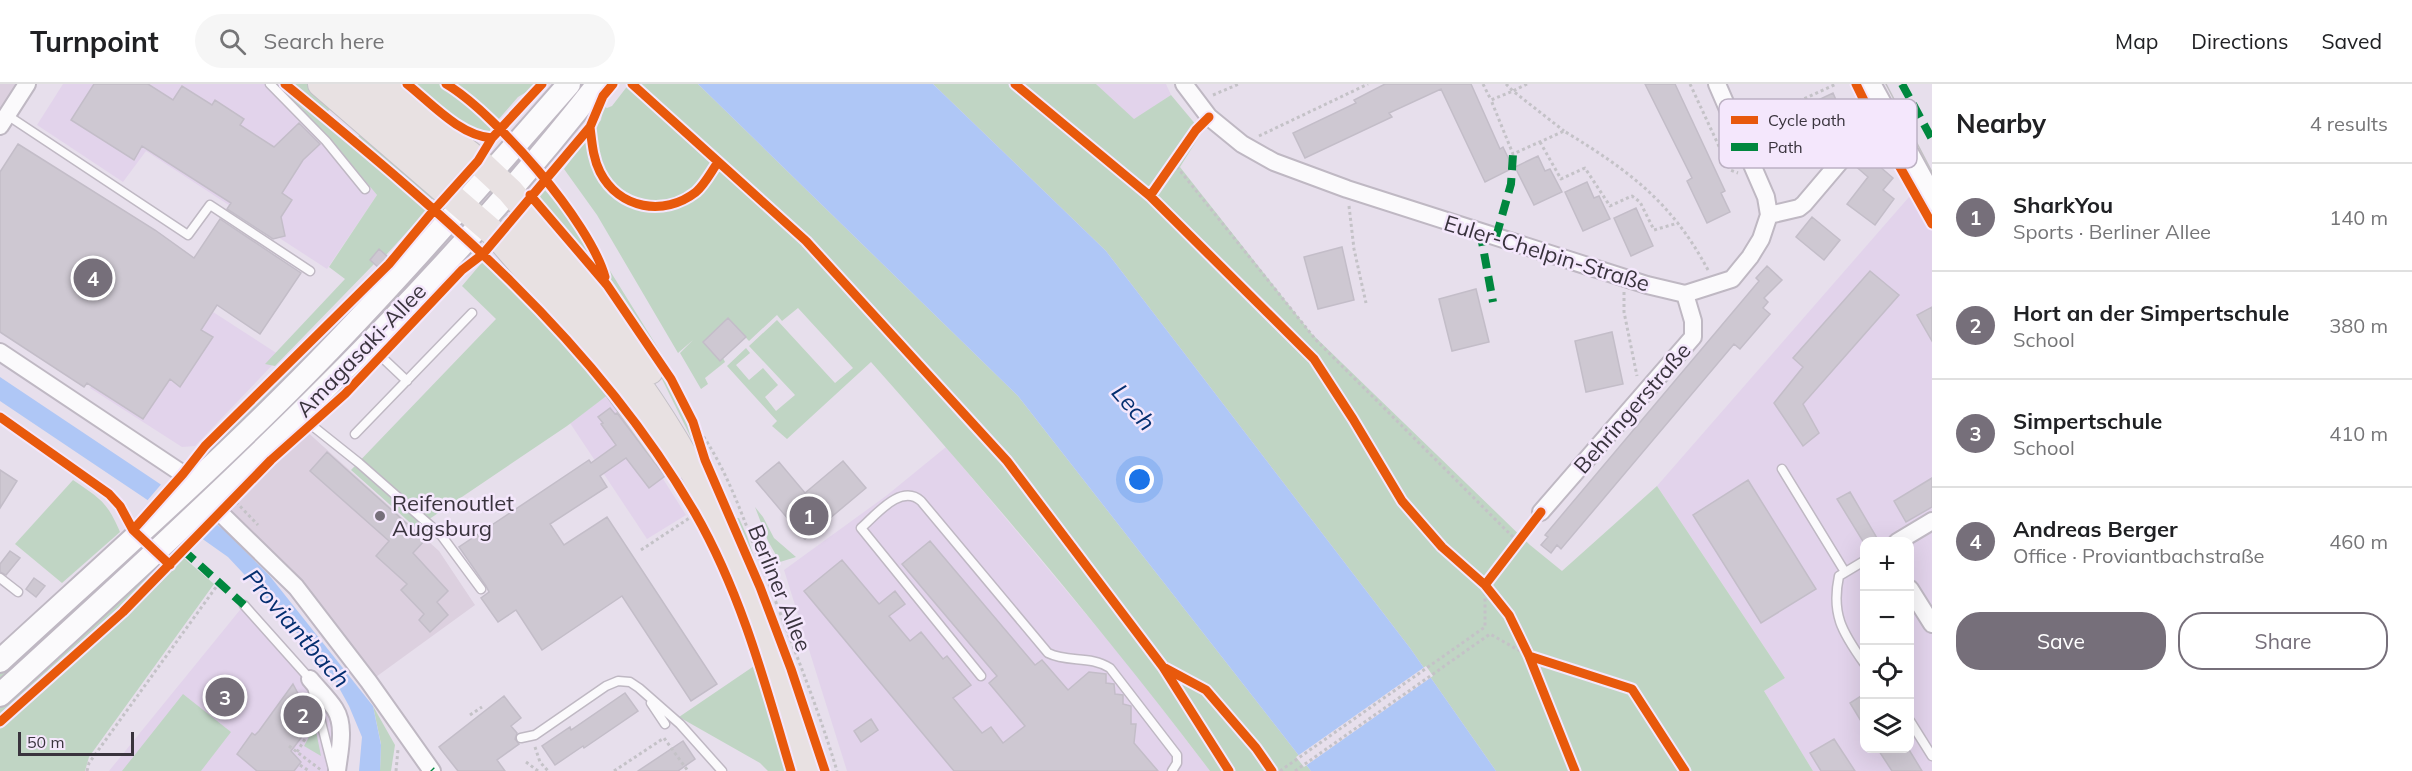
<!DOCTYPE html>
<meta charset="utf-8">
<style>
:root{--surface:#fff;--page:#f6f6f6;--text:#202124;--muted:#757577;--line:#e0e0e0;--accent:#766f7a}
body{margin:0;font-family:Mulish,sans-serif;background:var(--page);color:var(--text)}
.controls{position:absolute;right:18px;bottom:18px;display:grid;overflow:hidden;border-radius:12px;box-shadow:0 6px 24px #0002}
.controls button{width:54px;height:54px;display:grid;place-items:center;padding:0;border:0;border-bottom:2px solid var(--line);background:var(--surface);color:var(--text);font:30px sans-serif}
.scale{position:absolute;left:18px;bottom:15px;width:116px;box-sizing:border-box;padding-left:6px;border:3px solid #39333d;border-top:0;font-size:16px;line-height:21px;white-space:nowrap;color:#39333d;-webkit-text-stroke:4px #f4e7fc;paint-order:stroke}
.you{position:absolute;left:1140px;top:396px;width:21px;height:21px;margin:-15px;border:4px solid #fff;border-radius:50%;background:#1a73e8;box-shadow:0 0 0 9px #1a73e833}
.badge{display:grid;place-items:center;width:39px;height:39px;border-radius:50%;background:var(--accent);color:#fff;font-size:20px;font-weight:700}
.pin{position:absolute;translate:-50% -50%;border:3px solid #fff;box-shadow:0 2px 6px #0006}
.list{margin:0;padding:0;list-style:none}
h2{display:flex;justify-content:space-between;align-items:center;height:78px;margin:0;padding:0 24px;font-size:26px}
h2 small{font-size:20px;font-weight:400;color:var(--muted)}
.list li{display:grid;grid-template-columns:39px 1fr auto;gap:18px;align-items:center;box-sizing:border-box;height:108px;padding:0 24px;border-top:2px solid var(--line)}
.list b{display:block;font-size:22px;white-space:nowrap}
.list p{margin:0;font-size:20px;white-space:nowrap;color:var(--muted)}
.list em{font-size:20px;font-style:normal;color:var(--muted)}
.actions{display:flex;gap:12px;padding:18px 24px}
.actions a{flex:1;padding:14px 0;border:2px solid var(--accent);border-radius:24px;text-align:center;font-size:21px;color:var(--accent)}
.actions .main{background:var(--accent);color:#fff}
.icon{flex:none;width:33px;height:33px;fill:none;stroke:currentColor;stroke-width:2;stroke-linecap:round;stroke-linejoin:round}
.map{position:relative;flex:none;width:1932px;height:687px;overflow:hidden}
header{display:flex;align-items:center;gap:36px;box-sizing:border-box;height:84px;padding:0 30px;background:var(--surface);border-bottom:2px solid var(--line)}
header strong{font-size:28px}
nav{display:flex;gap:33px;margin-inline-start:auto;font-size:21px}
.search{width:420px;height:54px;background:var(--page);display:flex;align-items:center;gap:15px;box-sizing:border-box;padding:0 21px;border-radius:33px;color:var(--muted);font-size:22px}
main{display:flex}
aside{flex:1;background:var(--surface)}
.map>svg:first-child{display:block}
</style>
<header>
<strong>Turnpoint</strong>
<div class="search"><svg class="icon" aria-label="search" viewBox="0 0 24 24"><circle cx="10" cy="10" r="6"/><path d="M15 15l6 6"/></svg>Search here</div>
<nav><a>Map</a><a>Directions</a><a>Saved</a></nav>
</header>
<main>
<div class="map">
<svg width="1932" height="687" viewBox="0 0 1932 687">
<rect width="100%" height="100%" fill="#e7dfec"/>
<path fill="#dcd0df" d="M0 0H20L0 31Z
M304 345 439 467 475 521 369 598 220 428Z"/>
<path fill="#e2d3eb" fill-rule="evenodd" d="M63 0H276L347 75 377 111 327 185 146 67 123 98 37 41Z
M1096 0H1166L1171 11 1134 36Z
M1916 105 1932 131V687H1813L1764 607 1785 594 1657 402ZM1864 458H1910V664H1864Z
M162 195 281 272 195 362 182 363 90 304Z
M609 310 686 431 647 455 570 339Z
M946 363 1131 584 1210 687H847L784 486 886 412Z
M244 521 336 626 337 687H109Z"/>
<path fill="#c0d5c4" d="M276 0 360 65 427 126 386 171 379 166 370 176 374 180 275 282 265 280 345 195 329 183 377 111 347 75Z
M291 0H310L333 22 327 28Z
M407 0H540L518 13 490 45 492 48 482 54C454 41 431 19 407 0Z
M629 0H698L1018 312 1311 687H1210C1103 546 989 411 871 278L787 355 772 342 777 337 727 282 746 264 750 269 736 281 749 296 763 284 778 301 765 313 776 327 795 311 749 262 777 236 835 299 853 284 798 224 782 237 777 231 749 257 728 235 720 276 723 274 725 278 705 294 708 300 701 305 680 269 693 256 678 269 597 131 564 85 601 36 603 22 607 24 612 22Z
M933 0H1096L1134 35 1171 11 1202 48 1180 83 1311 249 1530 461 1562 487 1657 402 1785 594 1764 607 1813 687H1496L1410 564 1106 167Z
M361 49 433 112 434 115H431L357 54Z
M544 105C558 121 597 166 597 185L541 121 539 110Z
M484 176 542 232 609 310 567 342 416 444 351 386 496 235 462 202Z
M607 182 666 277 686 314 672 288 612 203Z
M344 229 347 231 277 306 210 368 236 339Z
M659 282 680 319 700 372 657 285Z
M73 396C99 414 107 417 120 448L62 499 15 460Z
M755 423 763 433 774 454 796 473 780 478 768 457Z
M736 434H739L747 452 758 485 751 475 735 437Z
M139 462 145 469 0 602V590Z
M184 474 214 500 89 673 85 687H0V643L161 498Z
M156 480 158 487 155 491 0 630V623Z
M757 580 791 687H768L760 679 679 633Z
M183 610 231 648 201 687H122Z
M373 622 395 661 391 687H380L381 660Z
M315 642 321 672 304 662Z"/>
<path fill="#afc7f6" d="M698 0H933L1106 167 1410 564 1496 687H1311L1018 312Z
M0 293 193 422 224 446 269 491 373 622 381 661 380 687H359L362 653 349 622 332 591 281 530 228 473 146 415 0 317Z"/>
<path fill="#e7dfec" d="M164 397 192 417H189L170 436 146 418Z
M192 418 218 438 199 456 175 439 193 420Z
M1426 582 1433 592 1304 683 1296 673Z"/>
<path fill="#cec8d2" stroke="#c3bdc8" stroke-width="1.5" d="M94 0H148L173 16 182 2 212 21 215 16 244 35 240 41 274 63 299 39 320 60 303 76 282 109 292 116 281 133 285 152 273 155 227 125 231 119 142 62 134 76 71 36Z
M1385 0H1471L1500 65 1503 63 1513 84 1485 98 1441 5 1389 29 1392 33 1305 74 1293 49 1356 19 1354 16Z
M1645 0H1675L1725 107 1721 109 1730 128 1707 139 1687 97 1692 94Z
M1833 9 1843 32 1770 67 1759 44Z
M18 60 155 146 194 174 220 135 301 189 260 250 217 221 201 246 213 253 180 303 170 295 143 335 87 299 84 303 0 248V88Z
M1863 68 1893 94 1883 106 1894 115 1875 141 1847 120 1868 93 1853 80Z
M1538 72 1545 87 1550 85 1562 108 1534 121 1515 83Z
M1587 98 1594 114 1599 112 1610 135 1583 147 1565 108Z
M1636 124 1653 162 1631 172 1614 134Z
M1812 133 1840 156 1824 176 1796 153Z
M1342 163 1354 216 1318 225 1304 173Z
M379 165 388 173 379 184 370 176Z
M1767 182 1782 196 1764 214 1768 218 1763 224 1770 230 1740 265 1734 260 1561 465 1557 461 1551 469 1541 461 1548 453 1545 451 1759 197 1756 194Z
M1870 187 1899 211 1803 320 1819 349 1803 362 1774 319 1803 283 1793 274Z
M1476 205 1489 258 1452 267 1439 215Z
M1932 223V257L1917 231Z
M728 234 746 253 720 277 703 258Z
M1612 248 1623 300 1586 308 1575 257Z
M610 324 615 330 617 329 665 392 649 404 626 374 600 392 607 403 550 440 564 461 607 433 717 600 691 617 622 512 542 566 516 526 498 538 481 514 489 508 486 502 459 463 589 376 591 379 616 361 601 340 603 339 598 333Z
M327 368 425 456 413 469 448 507 437 518 448 531 430 548 419 536 424 530 401 506 407 500 376 472 389 457 310 387Z
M843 377 866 404 805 455 756 397 779 378 805 409Z
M0 386 17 397 0 424Z
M1932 394V423L1906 438 1894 417Z
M1748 396 1816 505 1761 539 1693 431Z
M1850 408 1877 454 1872 458 1864 459 1837 415Z
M930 457 1035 581 1042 576 1068 606 1089 588 1106 590V599L1114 600 1115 610 1123 611V620L1131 622V640H1136L1134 659 1158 687H954L804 507 842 476 879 520 895 507 905 520 889 532 910 557 921 548 943 575 947 572 971 601 953 614 982 649 991 643 1003 659 1025 642 989 599 997 592 902 480Z
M10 467 20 474 6 491 0 488V480Z
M34 494 45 502 36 513 26 505Z
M293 600 313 638 291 667 301 678 294 687H257L237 670 252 649 255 651 259 647Z
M625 609 638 627 584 664 583 662 555 681 542 662 570 643 571 646Z
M1864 610V642L1850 619Z
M504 612 521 634 511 642 517 649 515 655 519 660 497 676 505 687H458L439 663Z
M871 635 878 646 861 658 854 647Z
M1834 655 1855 687H1821L1810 669Z
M683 657 695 675 678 687H638Z
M1877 664H1908L1922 687H1892Z"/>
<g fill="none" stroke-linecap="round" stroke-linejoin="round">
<g stroke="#bfb8c3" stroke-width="11">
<path id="lane" d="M270 0 326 57 365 105
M7 31 188 151 210 121 310 187
M370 262 407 297
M300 332 359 379 441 451 481 505
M355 350 472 229
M1782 385 1845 488
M1864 477 1839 492C1831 530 1842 548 1864 579
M0 494 18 508
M244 521 310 595 333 685
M981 592 861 444C876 431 901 399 921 417L1048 569C1068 579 1090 571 1110 584L1177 671V679L1172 687
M651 619 665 640
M1910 637 1932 672
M521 654 535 651 606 602 618 597 630 598 639 604 680 640 722 687"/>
</g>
<g stroke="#bfb8c3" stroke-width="20">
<path id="street" d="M1184 0 1209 33 1242 60 1274 78 1347 105 1647 201 1685 210 1732 195 1750 173 1761 155 1769 131 1766 113 1717 0
M0 42 27 0
M1769 131 1799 124 1804 120 1883 27
M0 268 195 398
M210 419 296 503 369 598 432 687
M1541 428 1693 253V237L1685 210
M1897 458 1932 437
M1910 505 1932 540
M310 595C318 605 328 614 335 625 346 642 339 669 337 687"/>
</g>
<g stroke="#bfb8c3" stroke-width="26">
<path id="secondary" d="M1869 0 1932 115
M0 577C101 484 204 393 301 295 394 201 481 100 569 0
M0 611C210 419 422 225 598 0"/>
</g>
<g stroke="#c3c0c6" stroke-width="28">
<path id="primary" d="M321 0 498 153 556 220 665 370 679 381
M354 0 459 88
M383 0 478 77 510 107 592 204 650 287
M513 143C589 231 665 323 714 429L808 687"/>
</g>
<path stroke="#c4c2c7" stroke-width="3" stroke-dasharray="3 3" stroke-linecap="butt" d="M1483 0 1491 16
M1506 0 1513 7 1491 16 1513 70 1564 47C1628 86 1672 118 1708 186
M1527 0 1513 7 1564 47
M1690 0 1730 86 1738 89
M1213 11 1239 0
M1750 40 1836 0
M1259 52 1368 0
M1540 58 1561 95 1585 84 1610 122 1632 112 1640 118 1654 146 1678 139
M1173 78 1316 256 1518 458
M1349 122 1354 165 1366 219
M1624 208V228L1637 292
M693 338C728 383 744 438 765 490 790 555 817 620 837 687
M236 418 258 441
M641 466 694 431
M470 631 482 623
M289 662 321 686
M535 663 540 678 548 687
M297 668 310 647
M526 678 538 687
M300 681 309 687
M87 687 89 679 219 499
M396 687 398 665
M614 687 664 654 688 687
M1280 687 1485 543V501
M1295 687 1490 550 1529 572"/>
<use href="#lane" stroke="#fbfafc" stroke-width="8"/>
<use href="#street" stroke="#fbfafc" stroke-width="16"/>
<use href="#secondary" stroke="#fbfafc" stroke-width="22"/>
<use href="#primary" stroke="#e8e1e2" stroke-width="26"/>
<path stroke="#c2c0c3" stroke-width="1.5" d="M1886 0 1932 88"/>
<path stroke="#00873e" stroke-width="8" stroke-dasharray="15 8" stroke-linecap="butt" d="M1902 0 1932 55
M1480 147 1493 218
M1496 153 1511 100 1513 70
M183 466 244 521
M431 686 432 687"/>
<g stroke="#f4e7fc" stroke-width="13">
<path id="cycleway" d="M285 0C439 127 593 253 695 429 741 509 765 599 791 687
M407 0C431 19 460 52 492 54
M446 0C495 29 590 138 605 193
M632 0 806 157 1007 377 1163 583 1229 687
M1015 0 1150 112 1314 275 1353 335 1402 417 1442 463 1485 501 1509 531 1529 572 1575 687
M1856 0 1874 37 1932 140
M590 43C592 59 593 74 600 88 619 125 664 133 696 108 705 100 711 88 718 78
M530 111 607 201 671 295 693 338 705 376 760 503 791 585 825 687
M1150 112 1196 46 1209 33
M0 333 109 410 120 422 133 446 170 481
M133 446 183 390 205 362 389 180 434 126 478 77 492 54 542 0
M1485 501 1541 428
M1529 572 1632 605 1685 687
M1165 584 1206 606 1256 664 1272 687
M0 638 123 528 271 376 345 310 462 186 483 170 590 43 603 12 613 0"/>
</g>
<use href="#cycleway" stroke="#e8590c" stroke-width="9"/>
</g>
<circle fill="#766f7a" stroke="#f4e7fc" stroke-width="2" cx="380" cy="432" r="6"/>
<g text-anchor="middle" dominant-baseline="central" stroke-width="5" stroke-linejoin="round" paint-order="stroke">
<g font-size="22" fill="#39333d" stroke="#f4e7fc">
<text transform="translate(1547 169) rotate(17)">Euler-Chelpin-Straße</text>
<text transform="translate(361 266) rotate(-46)">Amagasaki-Allee</text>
<text transform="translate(1632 324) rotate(-49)">Behringerstraße</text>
<text transform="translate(780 504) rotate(68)">Berliner Allee</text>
</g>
<g font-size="22" fill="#39333d" stroke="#f4e7fc" text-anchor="start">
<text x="392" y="419">Reifenoutlet<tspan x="392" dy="25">Augsburg</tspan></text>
</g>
<g font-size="24" font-style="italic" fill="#052f70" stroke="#f4e7fc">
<text transform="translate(1134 323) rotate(49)">Lech</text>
<text transform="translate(297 544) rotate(49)">Proviantbach</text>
</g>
</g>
<rect x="1719" y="15" width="198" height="69" rx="9" fill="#f4e7fc" stroke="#bcb1c3" stroke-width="1.5"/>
<rect x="1731" y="32" width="27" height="8" fill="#e8590c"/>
<rect x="1731" y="59" width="27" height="8" fill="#00873e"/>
<g font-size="16" fill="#39333d">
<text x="1768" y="42">Cycle path</text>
<text x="1768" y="69">Path</text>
</g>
</svg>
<div class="controls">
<button>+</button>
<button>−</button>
<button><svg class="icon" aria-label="locate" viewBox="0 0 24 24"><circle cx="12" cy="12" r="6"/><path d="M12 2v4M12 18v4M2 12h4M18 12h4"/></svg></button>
<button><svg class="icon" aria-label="layers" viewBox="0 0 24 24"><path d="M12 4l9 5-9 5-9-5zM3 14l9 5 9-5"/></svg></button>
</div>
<div class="scale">50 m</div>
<div class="you"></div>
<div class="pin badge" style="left:809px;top:432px">1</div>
<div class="pin badge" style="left:303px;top:631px">2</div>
<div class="pin badge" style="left:225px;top:613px">3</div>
<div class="pin badge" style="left:93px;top:194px">4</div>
</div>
<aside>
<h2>Nearby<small>4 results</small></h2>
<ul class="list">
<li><span class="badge">1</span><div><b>SharkYou</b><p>Sports · Berliner Allee</p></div><em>140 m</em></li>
<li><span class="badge">2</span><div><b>Hort an der Simpertschule</b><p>School</p></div><em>380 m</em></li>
<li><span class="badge">3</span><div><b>Simpertschule</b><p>School</p></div><em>410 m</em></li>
<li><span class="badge">4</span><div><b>Andreas Berger</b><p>Office · Proviantbachstraße</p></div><em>460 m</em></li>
</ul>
<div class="actions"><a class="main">Save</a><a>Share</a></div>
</aside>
</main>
